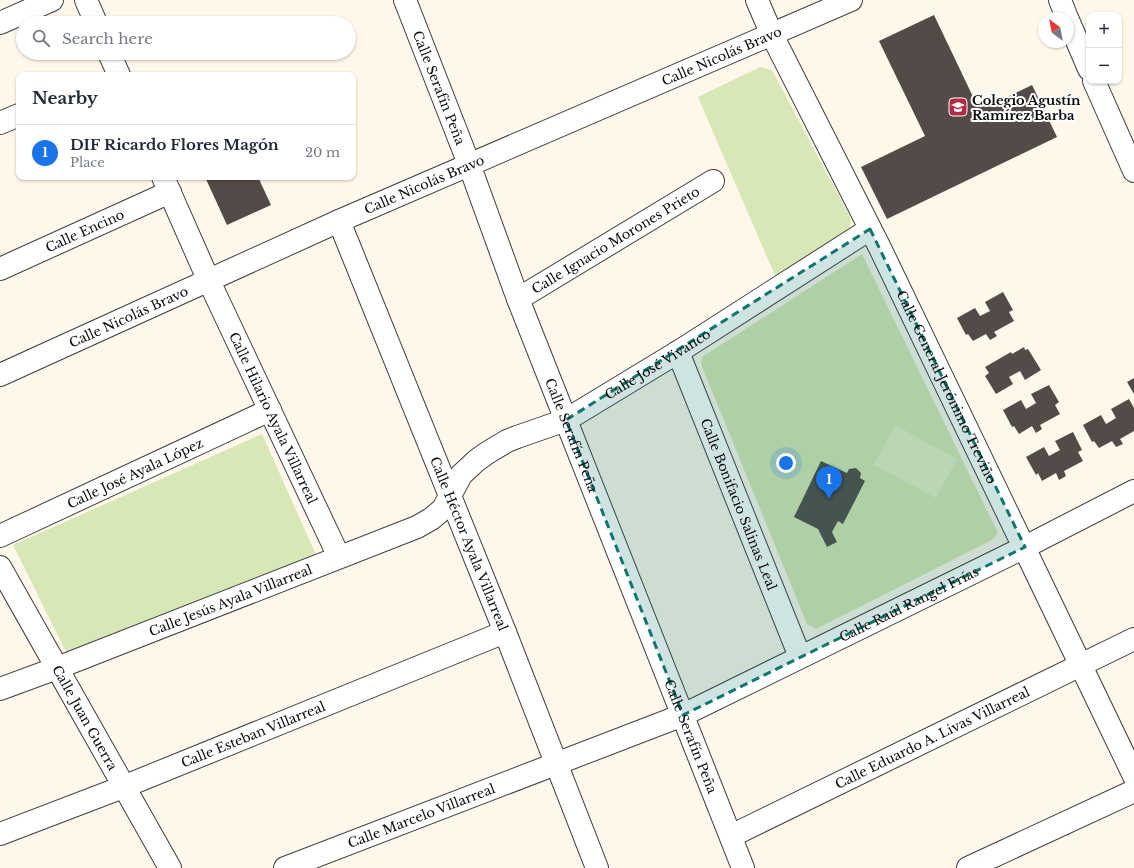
<!DOCTYPE html>
<meta charset="utf-8">
<style>
:root{--surface:#fff;--page:#f2f2f3;--text:#1f2937;--muted:#747a83;--line:#e0e1e3;--accent:#1a73e8}
body{margin:0;font-family:"Libre Baskerville",serif;background:var(--page);color:var(--text)}
.controls{position:absolute;right:12px;top:12px;display:grid;overflow:hidden;border-radius:8px;box-shadow:0 1px 3px #0004}
.controls button{width:36px;height:36px;display:grid;place-items:center;padding:0;border:0;border-bottom:1px solid var(--line);background:var(--surface);color:var(--text);font:20px sans-serif}
.compass{position:absolute;left:1038px;top:12px;width:36px;height:36px;border-radius:50%;background:var(--surface);box-shadow:0 1px 3px #0004;rotate:328deg}
.you{position:absolute;left:786px;top:463px;width:14px;height:14px;margin:-10px;border:3px solid #fff;border-radius:50%;background:#1a73e8;box-shadow:0 0 0 6px #1a73e833}
.badge{display:grid;place-items:center;width:26px;height:26px;border-radius:50%;background:var(--accent);color:#fff;font-size:13px;font-weight:700}
.pin{position:absolute;translate:-50% -33px;filter:drop-shadow(0 1px 2px #0008)}
.pin::after{content:'';position:absolute;top:21px;width:14px;height:12px;background:inherit;clip-path:polygon(0 0,100% 0,50% 100%)}
.list{margin:0;padding:0;list-style:none}
h2{display:flex;justify-content:space-between;align-items:center;height:52px;margin:0;padding:0 16px;font-size:17px}
h2 small{font-size:13px;font-weight:400;color:var(--muted)}
.list li{display:grid;grid-template-columns:26px 1fr auto;gap:12px;align-items:center;box-sizing:border-box;height:56px;padding:0 16px;border-top:1px solid var(--line)}
.list b{display:block;font-size:15px;white-space:nowrap}
.list p{margin:0;font-size:13px;white-space:nowrap;color:var(--muted)}
.list em{font-size:13px;font-style:normal;color:var(--muted)}
.icon{flex:none;width:22px;height:22px;fill:none;stroke:currentColor;stroke-width:2;stroke-linecap:round;stroke-linejoin:round}
.map{position:relative;flex:none;width:1134px;height:868px;overflow:hidden}
.search{position:absolute;background:var(--surface);box-shadow:0 1px 3px #0004;left:16px;top:16px;width:340px;height:44px;display:flex;align-items:center;gap:10px;box-sizing:border-box;padding:0 14px;border-radius:22px;color:var(--muted);font-size:15px}
.panel{position:absolute;background:var(--surface);box-shadow:0 1px 3px #0004;left:16px;top:72px;width:340px;height:108px;border-radius:8px}
.map>svg:first-child{display:block}
</style>
<div class="map">
<svg width="1134" height="868" viewBox="0 0 1134 868">
<rect width="100%" height="100%" fill="#fef7ea"/>
<path fill="#d7e7b6" d="M760 67 772 70 851 219 849 230 776 278 698 97Z
M862 254 998 533 992 540 816 629 807 624 701 364 702 357Z
M262 434 317 557 66 652 13 545Z"/>
<path fill="#e7eec7" d="M895 425 957 459 936 498 874 465Z"/>
<path fill="#534b48" d="M934 15 976 103 991 96 995 103 1032 85 1057 137 887 219 861 167 925 136 879 41Z
M205 177H258L271 205 227 225Z
M1003 292 1013 310 1009 312 1014 321 994 332 997 336 990 340 986 334 973 341 968 334 966 335 957 318 975 308 980 316 990 311 985 302Z
M1024 347 1025 350 1028 349 1041 370 1025 380 1020 371 1009 377 1013 384 996 394 985 376 989 373 985 367 1011 352 1012 354Z
M1134 378V394L1127 382Z
M1049 385 1059 402 1055 405 1060 414 1040 425 1042 429 1036 433 1032 426 1019 434 1014 426 1012 427 1003 410 1021 400 1026 409 1036 403 1031 394Z
M1129 399 1134 408V431L1120 439 1123 444 1116 447 1112 441 1099 448 1094 441 1092 442 1083 425 1101 415 1106 424 1116 418 1111 409Z
M1073 432 1082 450 1078 452 1083 461 1064 471 1066 476 1059 480 1056 473 1042 481 1038 473 1036 475 1026 457 1044 447 1049 456 1060 450 1055 441Z
M821 461 847 473 849 469 856 468 861 473 860 478 865 481 843 524 838 521 832 532 837 542 827 547 818 529 794 517Z"/>
<g fill="none" stroke-linecap="round" stroke-linejoin="round">
<g stroke="#3e3e3e" stroke-width="24">
<g id="minor">
<path d="M86 0 96 23"/>
<path id="s1" d="M405 0 469 164 518 299 743 868"/>
<path id="s2" d="M757 0 772 35 880 248 1134 776"/>
<path d="M1060 0 1067 18"/>
<path d="M1068 20 1089 69"/>
<path d="M0 23 52 0"/>
<path d="M109 53 119 75"/>
<path d="M1094 81 1134 171"/>
<path d="M0 123 19 115"/>
<path id="s3" d="M163 177 208 279 339 557"/>
<path id="s4" d="M339 221 505 632 597 868"/>
<path id="s5" d="M0 269 170 192"/>
<path id="s6" d="M518 299 713 181"/>
<path id="s7" d="M678 352 800 657"/>
<path id="s8" d="M0 375 339 221 851 0"/>
<path id="s9" d="M0 536 270 410"/>
<path id="s10" d="M0 567 170 868"/>
<path id="s11" d="M0 689 57 668 417 527 431 519 443 509 461 475 476 461 487 453 507 441 517 437 566 420 678 352 870 229"/>
<path id="s12" d="M0 834 123 787 505 632"/>
<path id="s13" d="M731 836 1134 639"/>
<path id="s14" d="M285 868 683 715 1025 547 1134 491"/>
<path d="M968 868 1134 791"/>
</g>
</g>
<use href="#minor" stroke="#fff" stroke-width="22"/>
</g>
<path fill="#0f766e" fill-opacity="0.2" stroke="#0f766e" stroke-width="3" stroke-dasharray="8 5" stroke-linejoin="round" d="M870 229 1025 547 683 715 566 420Z"/>
<defs>
<g id="school-square" transform="scale(1)"><rect x="-9" y="-9" width="18" height="18" rx="4" fill="#b62945" stroke="#fff"/><path d="M0-5L7-2L0 1L-7-2ZM-4 1L0 2.5L4 1V4Q0 6-4 4Z" fill="#fff"/></g>
</defs>
<g fill-rule="evenodd">
<use href="#school-square" x="958" y="107"/>
</g>
<g text-anchor="middle" dominant-baseline="central" stroke-width="4" stroke-linejoin="round" paint-order="stroke">
<g font-size="13" fill="#0b0b0b" stroke="#fff">
<text stroke="none"><textPath href="#s8" startOffset="789">Calle Nicolás Bravo</textPath></text>
<text stroke="none"><textPath href="#s1" startOffset="94">Calle Serafín Peña</textPath></text>
<text stroke="none"><textPath href="#s8" startOffset="465">Calle Nicolás Bravo</textPath></text>
<text stroke="none"><textPath href="#s5" startOffset="93">Calle Encino</textPath></text>
<text stroke="none"><textPath href="#s6" startOffset="114">Calle Ignacio Morones Prieto</textPath></text>
<text stroke="none"><textPath href="#s8" startOffset="141">Calle Nicolás Bravo</textPath></text>
<text stroke="none"><textPath href="#s11" startOffset="745">Calle José Vivanco</textPath></text>
<text stroke="none"><textPath href="#s2" startOffset="431">Calle General Jerónimo Treviño</textPath></text>
<text stroke="none"><textPath href="#s3" startOffset="265">Calle Hilario Ayala Villarreal</textPath></text>
<text stroke="none"><textPath href="#s1" startOffset="466">Calle Serafín Peña</textPath></text>
<text stroke="none"><textPath href="#s9" startOffset="149">Calle José Ayala López</textPath></text>
<text stroke="none"><textPath href="#s7" startOffset="164">Calle Bonifacio Salinas Leal</textPath></text>
<text stroke="none"><textPath href="#s4" startOffset="348">Calle Héctor Ayala Villarreal</textPath></text>
<text stroke="none"><textPath href="#s11" startOffset="247">Calle Jesús Ayala Villarreal</textPath></text>
<text stroke="none"><textPath href="#s14" startOffset="678">Calle Raúl Rangel Frías</textPath></text>
<text stroke="none"><textPath href="#s10" startOffset="173">Calle Juan Guerra</textPath></text>
<text stroke="none"><textPath href="#s12" startOffset="272">Calle Esteban Villarreal</textPath></text>
<text stroke="none"><textPath href="#s1" startOffset="790">Calle Serafín Peña</textPath></text>
<text stroke="none"><textPath href="#s13" startOffset="224">Calle Eduardo A. Livas Villarreal</textPath></text>
<text stroke="none"><textPath href="#s14" startOffset="146">Calle Marcelo Villarreal</textPath></text>
</g>
<g font-size="13" font-weight="bold" fill="#0b0b0b" stroke="#fff" text-anchor="start">
<text x="972" y="100">Colegio Agustín<tspan x="972" dy="15">Ramírez Barba</tspan></text>
</g>
</g>
</svg>
<div class="controls">
<button>+</button>
<button>−</button>
</div>
<svg class="compass" viewBox="-18 -18 36 36"><path d="M0-13l5 13h-10z" fill="#e53935"/><path d="M0 13l5-13h-10z" fill="#747a83"/></svg>
<div class="you"></div>
<div class="pin badge" style="left:829px;top:499px">1</div>
<div class="search"><svg class="icon" aria-label="search" viewBox="0 0 24 24"><circle cx="10" cy="10" r="6"/><path d="M15 15l6 6"/></svg>Search here</div>
<section class="panel">
<h2>Nearby<small></small></h2>
<ul class="list">
<li><span class="badge">1</span><div><b>DIF Ricardo Flores Magón</b><p>Place</p></div><em>20 m</em></li>
</ul>
</section>
</div>
